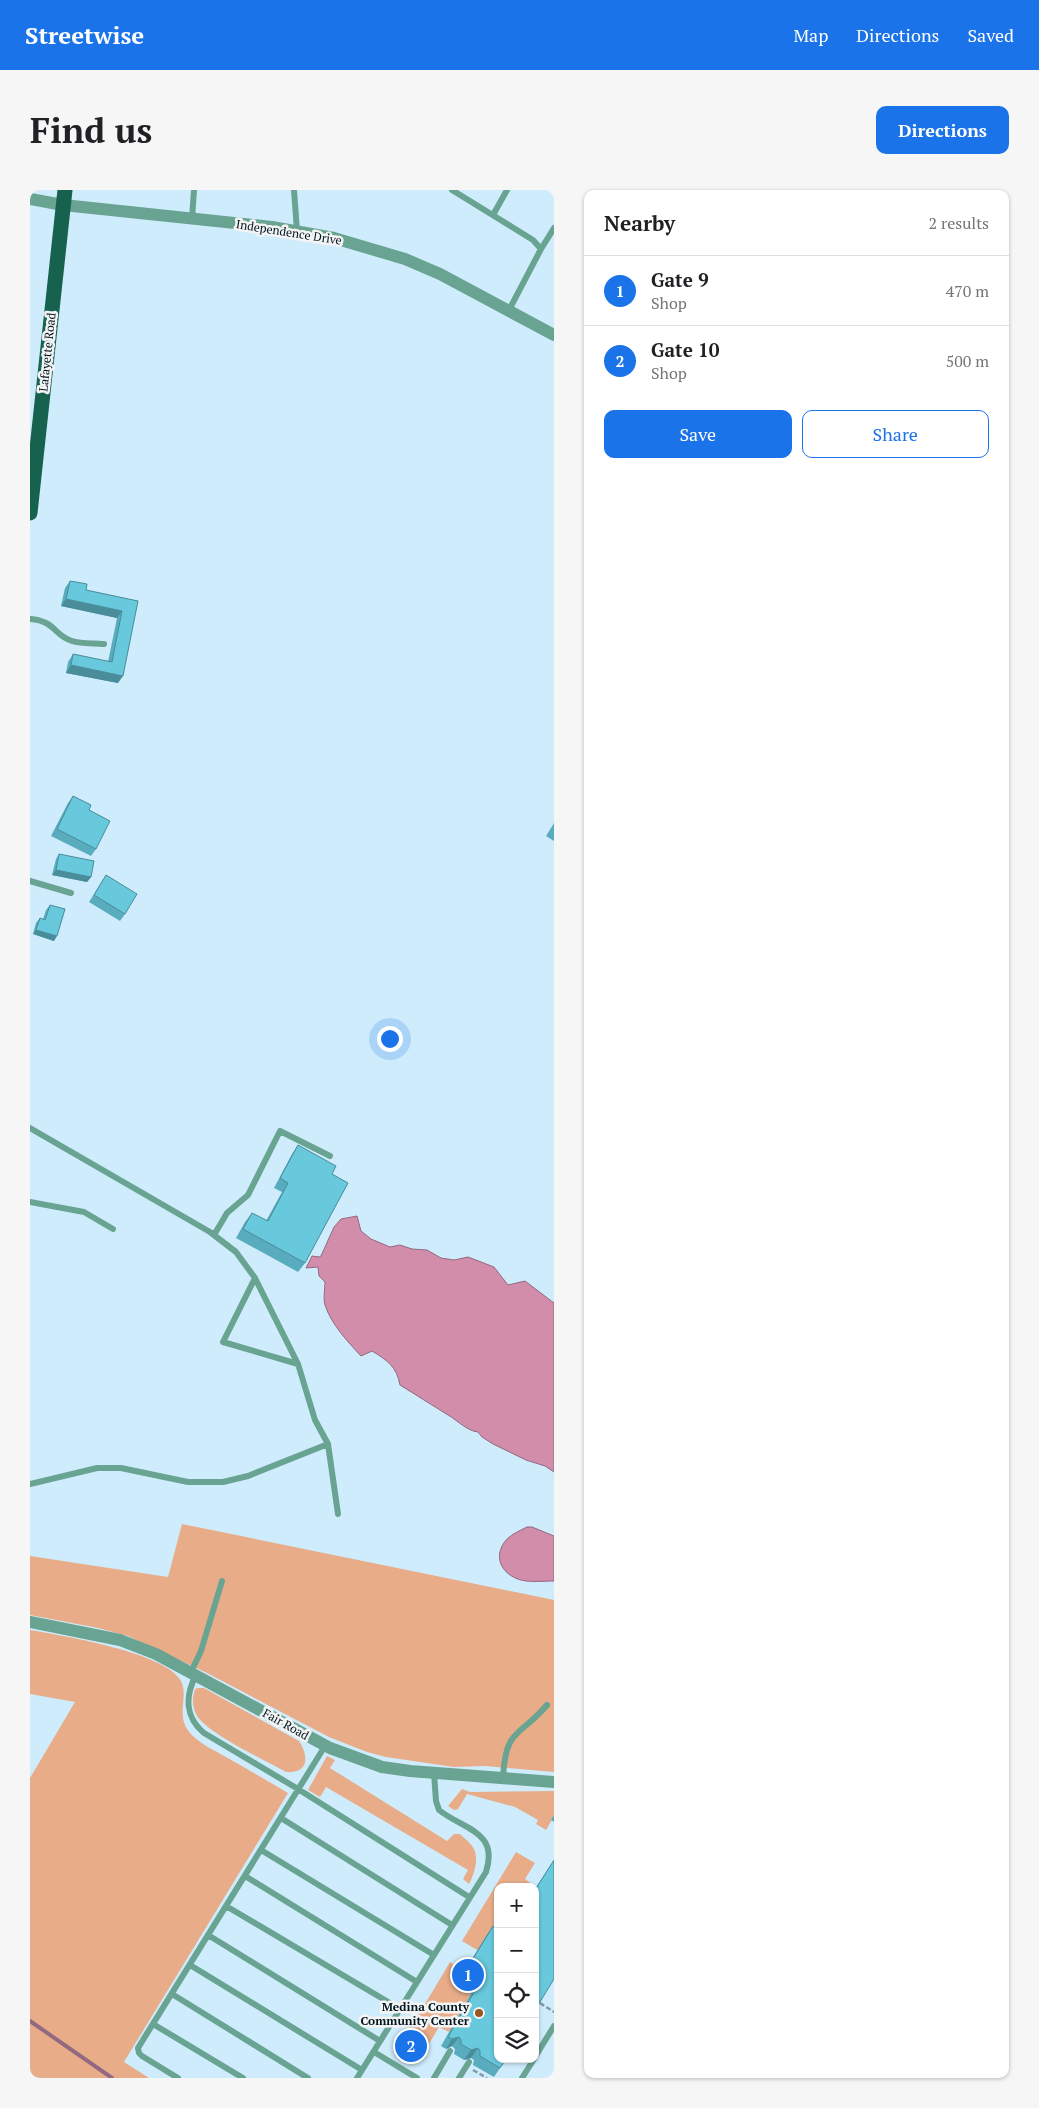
<!DOCTYPE html>
<meta charset="utf-8">
<style>
:root{--surface:#fff;--page:#f6f6f6;--text:#202124;--muted:#757577;--line:#e0e0e0;--accent:#1a73e8}
body{margin:0;font-family:"PT Serif",serif;background:var(--page);color:var(--text)}
.controls{position:absolute;right:15px;bottom:15px;display:grid;overflow:hidden;border-radius:10px;box-shadow:0 1px 4px #0004}
.controls button{width:45px;height:45px;display:grid;place-items:center;padding:0;border:0;border-bottom:1px solid var(--line);background:var(--surface);color:var(--text);font:25px sans-serif}
.you{position:absolute;left:359px;top:848px;width:18px;height:18px;margin:-12px;border:4px solid #fff;border-radius:50%;background:#1a73e8;box-shadow:0 0 0 8px #1a73e833}
.badge{display:grid;place-items:center;width:32px;height:32px;border-radius:50%;background:var(--accent);color:#fff;font-size:16px;font-weight:700}
.pin{position:absolute;translate:-50% -50%;border:2px solid #fff;box-shadow:0 1px 5px #0006}
.list{margin:0;padding:0;list-style:none}
h2{display:flex;justify-content:space-between;align-items:center;height:65px;margin:0;padding:0 20px;font-size:21px}
h2 small{font-size:16px;font-weight:400;color:var(--muted)}
.list li{display:grid;grid-template-columns:32px 1fr auto;gap:15px;align-items:center;box-sizing:border-box;height:70px;padding:0 20px;border-top:1px solid var(--line)}
.list b{display:block;font-size:19px;white-space:nowrap}
.list p{margin:0;font-size:16px;white-space:nowrap;color:var(--muted)}
.list em{font-size:16px;font-style:normal;color:var(--muted)}
.actions{display:flex;gap:10px;padding:15px 20px}
.actions a{flex:1;padding:11px 0;border:1px solid var(--accent);border-radius:10px;text-align:center;font-size:18px;color:var(--accent)}
.actions .main{background:var(--accent);color:#fff}
.icon{flex:none;width:28px;height:28px;fill:none;stroke:currentColor;stroke-width:2;stroke-linecap:round;stroke-linejoin:round}
.map{position:relative;flex:none;width:524px;height:1888px;overflow:hidden;border-radius:10px}
header{display:flex;align-items:center;gap:30px;box-sizing:border-box;height:70px;padding:0 25px;background:var(--accent);color:#fff}
header strong{font-size:24px}
nav{display:flex;gap:28px;margin-inline-start:auto;font-size:18px}
.intro{display:flex;align-items:center;justify-content:space-between;box-sizing:border-box;height:120px;padding:0 30px}
h1{margin:0;font-size:35px}
.button{padding:12px 22px;border-radius:10px;background:var(--accent);color:#fff;font-size:18px;font-weight:700}
main{display:flex;gap:30px;padding:0 30px}
aside{flex:1;background:var(--surface);border-radius:10px;box-shadow:0 1px 4px #0004}
.map>svg:first-child{display:block}
</style>
<header>
<strong>Streetwise</strong>
<nav><a>Map</a><a>Directions</a><a>Saved</a></nav>
</header>
<div class="intro"><h1>Find us</h1><a class="button">Directions</a></div>
<main>
<div class="map">
<svg width="524" height="1888" viewBox="0 0 524 1888">
<rect width="100%" height="100%" fill="#cfecfd"/>
<path fill="#e8ad88" d="M152 1334 524 1410V1582L455 1576 424 1577 356 1567 337 1562 299 1547 177 1483 98 1446 68 1438 0 1425V1366L138 1387Z
M0 1440C29 1445 141 1463 152 1493 158 1510 145 1527 161 1544 170 1554 184 1560 196 1567 217 1579 238 1591 258 1603L94 1872 119 1888H0V1588L45 1512 0 1504Z
M168 1498H174L269 1551C279 1566 279 1584 256 1582 235 1570 180 1545 167 1526 162 1517 162 1508 165 1499Z
M297 1566 305 1570 300 1578 417 1651 424 1644H430C434 1648 441 1653 444 1659 449 1669 444 1685 439 1694L433 1689 438 1680 296 1597 290 1607 278 1600Z
M432 1599 440 1602 524 1601V1626L516 1640 506 1634 508 1630 485 1617 437 1604 428 1619 424 1620 418 1616Z
M486 1662 505 1673 495 1689 507 1698 505 1700V1697H468V1752L447 1760 432 1751Z
M420 1772 435 1781 426 1795 441 1804 419 1842 409 1837 397 1857 377 1844Z"/>
<path fill="#d18da9" stroke="#926980" d="M327 1026 331 1041 341 1049 360 1057 370 1055 382 1059 397 1060 411 1068 424 1070 438 1067 464 1077 478 1095 495 1091 524 1113V1282L515 1276 496 1270 463 1254 452 1247 448 1242C437 1241 427 1230 418 1225 402 1215 386 1205 370 1195 367 1177 357 1170 342 1161L331 1166C318 1152 301 1134 295 1115 293 1108 295 1099 295 1092L289 1086 288 1077 276 1078 282 1066 289 1067 291 1066 304 1037 311 1029Z
M497 1337H502L524 1346V1391C516 1391 504 1392 496 1391 474 1388 460 1368 477 1349 482 1344 491 1340 497 1337Z"/>
<g fill="none" stroke-linecap="round" stroke-linejoin="round">
<path stroke="#926980" stroke-width="4" d="M0 1831 82 1888"/>
<path stroke="#7e99a7" stroke-width="2.5" stroke-dasharray="5 2.5" stroke-linecap="butt" d="M510 1813 524 1822
M443 1880 457 1888"/>
<path stroke="#69a391" stroke-width="6" d="M264 0 267 41
M422 0 503 50 511 59 479 120
M463 25 477 0
M162 29 164 0
M511 59 524 38
M0 429C26 431 23 445 42 451 51 454 64 453 74 454
M0 691 41 703
M0 938 180 1042 206 1062 225 1088 268 1174 285 1230 298 1254 308 1324
M0 1012 54 1022 83 1039
M184 1045 197 1023 218 1005 250 941 300 966
M225 1088 193 1152 268 1174
M0 1294 67 1278H91L158 1292H193L218 1286 298 1254
M161 1482 171 1461 192 1391
M166 1485C155 1506 155 1527 174 1543L268 1599 439 1707
M473 1587C476 1537 489 1548 517 1515
M251 1628 422 1735
M231 1660 404 1765
M215 1686 387 1792
M196 1716 370 1819
M178 1745 350 1851
M160 1775 332 1880
M142 1804 278 1888
M123 1834 213 1888
M344 1862 387 1888
M505 1867 524 1836
M148 1888 112 1866 109 1863 108 1858 295 1556
M327 1888 456 1682C469 1641 434 1640 409 1620L406 1611 404 1583
M404 1888 420 1861
M429 1888 439 1872
M492 1888 504 1869"/>
<path stroke="#69a391" stroke-width="12" d="M0 9 33 15 242 37 304 48 375 69 410 84 524 145
M0 1432 90 1450 126 1464 300 1558 352 1577 380 1581 524 1592"/>
<path stroke="#17614f" stroke-width="15" d="M0 323 35 0"/>
</g>
<path fill="#59acbd" d="M40 391 56 400 108 411 88 493 36 483 38 472 43 464 78 472 87 428 31 416 35 398Z
M43 606 59 620 66 659 61 666 21 646 38 613Z
M524 633V651L516 646Z
M29 664 61 687 57 692 22 685 26 669Z
M76 685 95 724 90 731 59 712Z
M20 715 24 751 3 744 6 733 10 728 13 729 16 720Z
M268 955 275 1073 268 1082 206 1048 215 1032 222 1023 236 1031 252 1002 244 998 262 964Z
M524 1625V1632L521 1630Z
M524 1670 505 1820V1699Z
M463 1736 470 1878 464 1887 443 1875 444 1870 441 1868 434 1870 424 1864 425 1859 422 1856 416 1859 411 1856 441 1804 426 1795 456 1746Z
M380 1840 389 1864 386 1869 369 1858Z"/>
<path fill="#498c9a" d="M36 409 92 421 87 428 31 416Z
M41 475 93 486 88 493 36 483Z
M26 680 61 687 57 692 22 685Z
M6 740 27 746 24 751 3 744Z
M429 1847 422 1856 416 1859 422 1849Z
M448 1858 441 1868 434 1870 441 1860Z"/>
<path fill="#68c8dc" stroke="#498c9a" d="M40 391 57 394 56 400 108 411 93 486 41 475 43 464 82 472 92 421 36 409Z
M43 606 61 615 59 620 80 631 66 659 27 639Z
M29 664 64 671 61 687 26 680Z
M76 685 107 704 95 724 64 705Z
M20 715 35 719 27 746 6 740 10 728 15 730Z
M268 955 306 976 302 984 318 993 275 1073 213 1039 222 1023 238 1031 258 993 250 988Z
M524 1670V1789L505 1820V1700Z
M463 1736 468 1739V1869H476L470 1878 450 1866V1861L448 1858 441 1860 431 1854V1850L429 1847 422 1849 418 1847 448 1795 433 1785Z
M380 1840 397 1850 389 1864 372 1853Z"/>
<circle fill="#995627" stroke="#f4f4f4" stroke-width="2" cx="449" cy="1823" r="5"/>
<g text-anchor="middle" dominant-baseline="central" stroke-width="5" stroke-linejoin="round" paint-order="stroke">
<g font-size="12" fill="#001621" stroke="#f4f4f4">
<text transform="translate(259 42) rotate(9)">Independence Drive</text>
<text transform="translate(17 162) rotate(-84)">Lafayette Road</text>
<text transform="translate(256 1534) rotate(29)">Fair Road</text>
</g>
<g font-size="12" font-weight="bold" fill="#001621" stroke="#f4f4f4" text-anchor="end">
<text x="439" y="1816">Medina County<tspan x="439" dy="14">Community Center</tspan></text>
</g>
</g>
</svg>
<div class="controls">
<button>+</button>
<button>−</button>
<button><svg class="icon" aria-label="locate" viewBox="0 0 24 24"><circle cx="12" cy="12" r="6"/><path d="M12 2v4M12 18v4M2 12h4M18 12h4"/></svg></button>
<button><svg class="icon" aria-label="layers" viewBox="0 0 24 24"><path d="M12 4l9 5-9 5-9-5zM3 14l9 5 9-5"/></svg></button>
</div>
<div class="you"></div>
<div class="pin badge" style="left:438px;top:1785px">1</div>
<div class="pin badge" style="left:381px;top:1856px">2</div>
</div>
<aside>
<h2>Nearby<small>2 results</small></h2>
<ul class="list">
<li><span class="badge">1</span><div><b>Gate 9</b><p>Shop</p></div><em>470 m</em></li>
<li><span class="badge">2</span><div><b>Gate 10</b><p>Shop</p></div><em>500 m</em></li>
</ul>
<div class="actions"><a class="main">Save</a><a>Share</a></div>
</aside>
</main>
